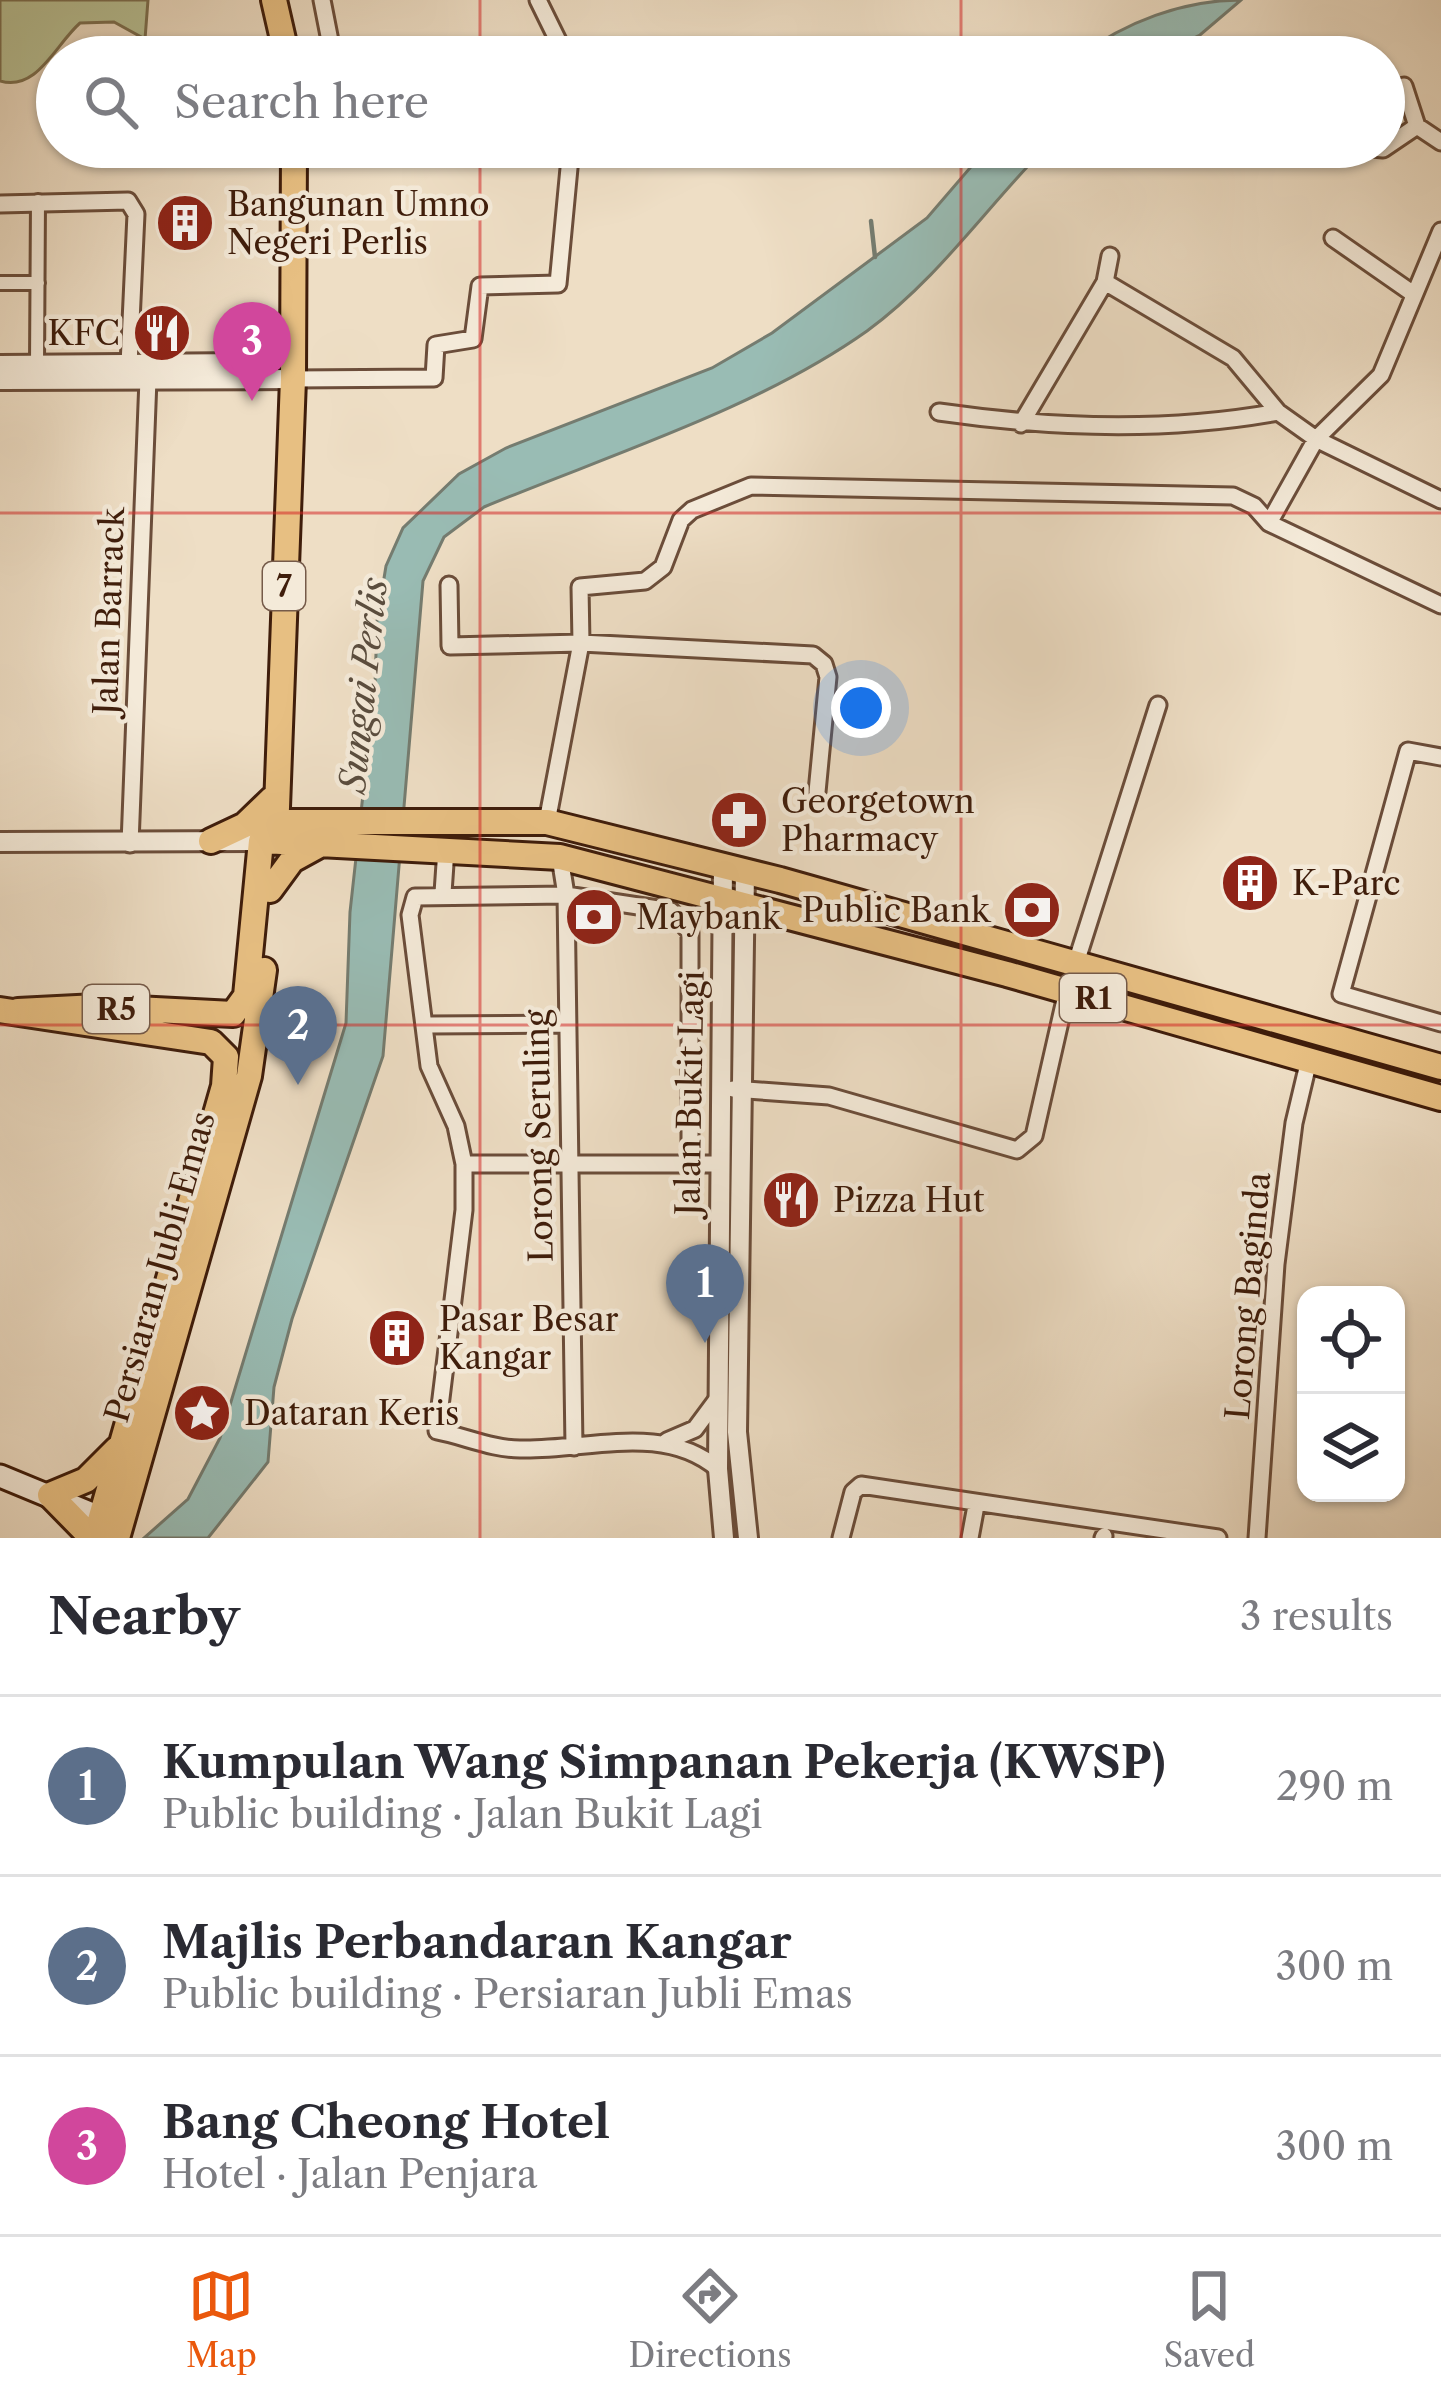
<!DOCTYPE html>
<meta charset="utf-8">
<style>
:root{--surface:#fff;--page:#f2f2f3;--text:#2b2b33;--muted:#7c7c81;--line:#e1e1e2;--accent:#ea580c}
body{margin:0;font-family:"Libre Caslon Text",serif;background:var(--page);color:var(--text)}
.controls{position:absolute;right:36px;bottom:36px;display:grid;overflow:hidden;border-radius:24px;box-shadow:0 3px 9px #0004}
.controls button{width:108px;height:108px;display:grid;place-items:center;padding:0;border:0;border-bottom:3px solid var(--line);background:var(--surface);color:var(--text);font:60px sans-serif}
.you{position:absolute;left:861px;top:708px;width:42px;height:42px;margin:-30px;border:9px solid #fff;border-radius:50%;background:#1a73e8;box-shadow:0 0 0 18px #1a73e833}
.badge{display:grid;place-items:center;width:78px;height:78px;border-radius:50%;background:var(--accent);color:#fff;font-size:39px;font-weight:700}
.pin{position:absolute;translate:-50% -99px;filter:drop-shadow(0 3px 6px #0008)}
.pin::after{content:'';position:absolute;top:63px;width:42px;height:36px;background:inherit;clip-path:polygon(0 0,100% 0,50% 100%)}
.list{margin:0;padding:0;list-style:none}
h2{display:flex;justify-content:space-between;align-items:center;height:156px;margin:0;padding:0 48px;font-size:51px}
h2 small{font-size:39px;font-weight:400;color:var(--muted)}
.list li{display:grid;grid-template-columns:78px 1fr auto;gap:36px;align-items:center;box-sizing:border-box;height:180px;padding:0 48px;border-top:3px solid var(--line)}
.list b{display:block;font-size:45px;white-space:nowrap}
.list p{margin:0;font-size:39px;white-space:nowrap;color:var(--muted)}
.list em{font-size:39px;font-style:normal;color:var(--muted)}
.icon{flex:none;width:66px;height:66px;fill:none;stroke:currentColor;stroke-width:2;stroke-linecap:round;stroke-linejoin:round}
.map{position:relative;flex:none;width:1441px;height:1538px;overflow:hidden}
.search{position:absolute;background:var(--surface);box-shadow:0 3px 9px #0004;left:36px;right:36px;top:36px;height:132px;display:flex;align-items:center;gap:30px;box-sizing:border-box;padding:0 42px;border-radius:66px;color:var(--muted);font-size:45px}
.sheet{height:696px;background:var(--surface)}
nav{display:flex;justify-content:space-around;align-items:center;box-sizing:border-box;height:168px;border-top:3px solid var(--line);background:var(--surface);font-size:33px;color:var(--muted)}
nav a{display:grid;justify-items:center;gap:6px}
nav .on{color:var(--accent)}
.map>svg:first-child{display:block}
</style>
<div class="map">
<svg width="1441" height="1538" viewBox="0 0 1441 1538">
<rect width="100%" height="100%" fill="#eedec5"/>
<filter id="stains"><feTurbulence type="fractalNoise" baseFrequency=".00167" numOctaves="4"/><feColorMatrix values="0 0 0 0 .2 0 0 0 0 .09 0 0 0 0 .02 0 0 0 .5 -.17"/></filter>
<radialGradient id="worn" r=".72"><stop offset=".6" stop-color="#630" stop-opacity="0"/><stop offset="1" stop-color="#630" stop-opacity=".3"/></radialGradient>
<path fill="#b8c195" stroke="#7c6f50" stroke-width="3" d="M0 0H148L145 39 114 22 80 23C55 45 37 92 0 81Z"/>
<path fill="#99bcb4" stroke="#757c70" stroke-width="3" d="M1241 0 1200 35 1154 57H1078C1125 22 1183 0 1241 0Z
M988 147H1046C986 208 937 280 867 331 757 409 609 455 484 507L444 537 423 581 383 1056 292 1319 274 1387 268 1462 208 1538H144L188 1499 220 1438 346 1023 350 912 375 686 377 621 386 566 403 528 459 474 506 448 712 368 772 333 927 218Z"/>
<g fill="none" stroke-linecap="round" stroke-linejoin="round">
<path stroke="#757c70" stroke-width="4.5" d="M871 221 875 257"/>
<g stroke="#6b4d3a" stroke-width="18">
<path id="pedestrian" d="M0 283H38
M37 364 38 201"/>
</g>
<g stroke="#6b4d3a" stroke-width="21">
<path id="minor" d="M322 0 331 46 350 56 380 57
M538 0 566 57
M1404 86 1417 126
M1361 147 1383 149 1417 126 1441 142
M0 204 128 201 136 214 129 365
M1333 238 1412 293
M1105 282 1233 358 1278 412 1316 439 1441 500
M293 379 434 378 436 345 473 339 480 286 558 284 571 147
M939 412C1050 428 1168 432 1278 412
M1021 424 1105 282 1110 256
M1269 523 1316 439 1381 375 1441 231
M449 585 450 646 581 643 813 655 824 664 828 677 817 792
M1441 757 1408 751 1341 994 1441 1023
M547 822 581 643 580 587 645 581 663 567 681 520 692 510 751 486 1233 496 1254 506 1269 523 1441 605
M130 844 148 379
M560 857 566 895 574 1447
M443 893 446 849
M1075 966 1158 705
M428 1025 568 1024
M733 1089 829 1096 1017 1150 1034 1136 1067 991
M464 1164H719
M690 1165V932L671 911 566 895 415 897 410 915 429 1066 456 1126 464 1164V1210L437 1431C464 1436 492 1449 520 1449 587 1451 663 1422 718 1469
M667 1441 695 1429 718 1398
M841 1538 853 1492 861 1485 1218 1538
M970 1538 975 1511
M1103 1538 1104 1536
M1257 1538 1276 1264 1294 1123 1309 1060"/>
</g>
<g stroke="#6b4d3a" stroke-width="24">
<path id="tertiary" d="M0 365 248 363 273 355 287 325
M0 380 293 379
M0 842 261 841
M723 865 718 1469 724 1538
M745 872 737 1432 748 1538"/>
</g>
<g stroke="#3f1d0b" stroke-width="27">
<path id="secondary" d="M0 1476 114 1523"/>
</g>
<g stroke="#3f1d0b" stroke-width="30">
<path id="primary" d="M274 0 287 57
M276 834 293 379 294 147
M211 841 245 825 272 799
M263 841 560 857 1007 974 1441 1098
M270 890 292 860 323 843
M0 1010 211 1042 226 1057 224 1086 95 1538
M18 1011 97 1007 233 1014 246 996 261 841 276 822H547L780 880 1441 1067
M92 1538 50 1495 86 1480 117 1449
M117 1538 249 1076 264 970"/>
</g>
<use href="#pedestrian" stroke="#f4ead9" stroke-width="12"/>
<use href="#minor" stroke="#f4ead9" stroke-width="15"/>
<use href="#tertiary" stroke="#f4ead9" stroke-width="18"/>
<use href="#secondary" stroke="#f4ead9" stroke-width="21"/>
<use href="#primary" stroke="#e7bf82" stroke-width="24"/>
</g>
<path fill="none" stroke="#d62828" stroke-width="3" stroke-opacity="0.55" d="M480 0V57M961 0V57M480 147V1538M961 147V1538M0 513H1441M0 1025H1441"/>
<defs>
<g id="building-disc" transform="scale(3)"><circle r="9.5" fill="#8f2418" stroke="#f4ead9"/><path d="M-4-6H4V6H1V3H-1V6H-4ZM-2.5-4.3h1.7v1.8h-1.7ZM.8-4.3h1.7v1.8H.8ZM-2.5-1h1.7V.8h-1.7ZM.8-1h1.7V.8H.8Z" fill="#fff"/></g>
<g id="restaurant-disc" transform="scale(3)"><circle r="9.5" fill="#8f2418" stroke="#f4ead9"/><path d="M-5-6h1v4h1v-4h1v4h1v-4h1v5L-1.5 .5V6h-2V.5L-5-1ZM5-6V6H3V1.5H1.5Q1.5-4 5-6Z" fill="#fff"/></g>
<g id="pharmacy-disc" transform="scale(3)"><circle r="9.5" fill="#8f2418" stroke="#f4ead9"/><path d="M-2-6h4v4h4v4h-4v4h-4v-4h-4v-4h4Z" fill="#fff"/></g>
<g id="bank-disc" transform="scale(3)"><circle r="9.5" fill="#8f2418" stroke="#f4ead9"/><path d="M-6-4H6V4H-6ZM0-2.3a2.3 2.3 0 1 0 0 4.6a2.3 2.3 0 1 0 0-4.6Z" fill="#fff"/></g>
<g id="sight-disc" transform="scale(3)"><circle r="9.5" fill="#8f2418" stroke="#f4ead9"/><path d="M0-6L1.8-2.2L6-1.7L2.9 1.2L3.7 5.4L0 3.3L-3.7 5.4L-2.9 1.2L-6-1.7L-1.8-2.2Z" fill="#fff"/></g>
</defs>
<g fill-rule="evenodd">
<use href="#building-disc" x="185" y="223"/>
<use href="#restaurant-disc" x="162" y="333"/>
<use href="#pharmacy-disc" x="739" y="820"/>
<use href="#building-disc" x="1250" y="883"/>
<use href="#bank-disc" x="1032" y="910"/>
<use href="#bank-disc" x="594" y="917"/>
<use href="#restaurant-disc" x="791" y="1200"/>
<use href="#building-disc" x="397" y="1338"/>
<use href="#sight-disc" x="202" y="1413"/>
</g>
<g text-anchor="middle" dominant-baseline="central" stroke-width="9" stroke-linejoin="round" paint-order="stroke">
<g fill="#f4ead9" stroke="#755a49" stroke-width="3">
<rect x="263" y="562" width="42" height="48" rx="9"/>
<rect x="1060" y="974" width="66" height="48" rx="9"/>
<rect x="83" y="985" width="66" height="48" rx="9"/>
</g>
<g font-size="30" font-weight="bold" fill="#3f1d0b">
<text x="284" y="586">7</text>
<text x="1093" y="998">R1</text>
<text x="116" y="1009">R5</text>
</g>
<g font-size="33" fill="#3f1d0b" stroke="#f4ead9" text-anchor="start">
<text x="227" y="204">Bangunan Umno<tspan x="227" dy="38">Negeri Perlis</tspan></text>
<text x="120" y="333" text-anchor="end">KFC</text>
<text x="781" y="801">Georgetown<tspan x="781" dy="38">Pharmacy</tspan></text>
<text x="1292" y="883">K-Parc</text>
<text x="990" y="910" text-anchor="end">Public Bank</text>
<text x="636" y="917">Maybank</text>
<text x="833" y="1200">Pizza Hut</text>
<text x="439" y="1319">Pasar Besar<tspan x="439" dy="38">Kangar</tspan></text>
<text x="244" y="1413">Dataran Keris</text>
</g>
<g font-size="33" fill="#3f1d0b" stroke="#f4ead9">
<text transform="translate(109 611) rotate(-88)">Jalan Barrack</text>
<text transform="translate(690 1093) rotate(-89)">Jalan Bukit Lagi</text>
<text transform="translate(539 1136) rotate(-91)">Lorong Seruling</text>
<text transform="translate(160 1267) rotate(-74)">Persiaran Jubli Emas</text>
<text transform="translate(1248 1296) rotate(-85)">Lorong Baginda</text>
</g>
<g font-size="36" font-style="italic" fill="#5a4d3e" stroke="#f4ead9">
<text transform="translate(363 685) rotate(-84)">Sungai Perlis</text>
</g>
</g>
<rect width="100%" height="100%" filter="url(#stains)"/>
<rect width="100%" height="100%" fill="url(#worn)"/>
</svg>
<div class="controls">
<button><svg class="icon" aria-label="locate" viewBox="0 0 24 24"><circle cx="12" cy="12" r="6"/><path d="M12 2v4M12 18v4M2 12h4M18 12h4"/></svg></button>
<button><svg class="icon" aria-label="layers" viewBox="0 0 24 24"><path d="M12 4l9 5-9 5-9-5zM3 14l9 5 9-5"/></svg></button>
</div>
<div class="you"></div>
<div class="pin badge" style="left:705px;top:1343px;background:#5c6f8a">1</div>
<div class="pin badge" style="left:298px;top:1085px;background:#5c6f8a">2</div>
<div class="pin badge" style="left:252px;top:401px;background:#d1479c">3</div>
<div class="search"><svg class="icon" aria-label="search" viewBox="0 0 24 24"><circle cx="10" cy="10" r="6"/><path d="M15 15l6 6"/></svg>Search here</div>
</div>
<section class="sheet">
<h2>Nearby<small>3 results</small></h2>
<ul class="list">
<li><span class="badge" style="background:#5c6f8a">1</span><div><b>Kumpulan Wang Simpanan Pekerja (KWSP)</b><p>Public building · Jalan Bukit Lagi</p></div><em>290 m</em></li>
<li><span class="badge" style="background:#5c6f8a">2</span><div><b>Majlis Perbandaran Kangar</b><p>Public building · Persiaran Jubli Emas</p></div><em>300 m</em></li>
<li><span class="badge" style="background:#d1479c">3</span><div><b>Bang Cheong Hotel</b><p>Hotel · Jalan Penjara</p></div><em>300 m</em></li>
</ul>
</section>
<nav>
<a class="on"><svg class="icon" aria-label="map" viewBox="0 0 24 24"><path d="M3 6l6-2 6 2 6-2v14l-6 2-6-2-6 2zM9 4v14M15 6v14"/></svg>Map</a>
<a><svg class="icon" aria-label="directions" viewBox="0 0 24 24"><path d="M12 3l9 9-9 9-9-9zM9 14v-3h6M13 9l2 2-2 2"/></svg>Directions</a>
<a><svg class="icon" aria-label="saved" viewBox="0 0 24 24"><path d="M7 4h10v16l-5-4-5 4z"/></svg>Saved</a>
</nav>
